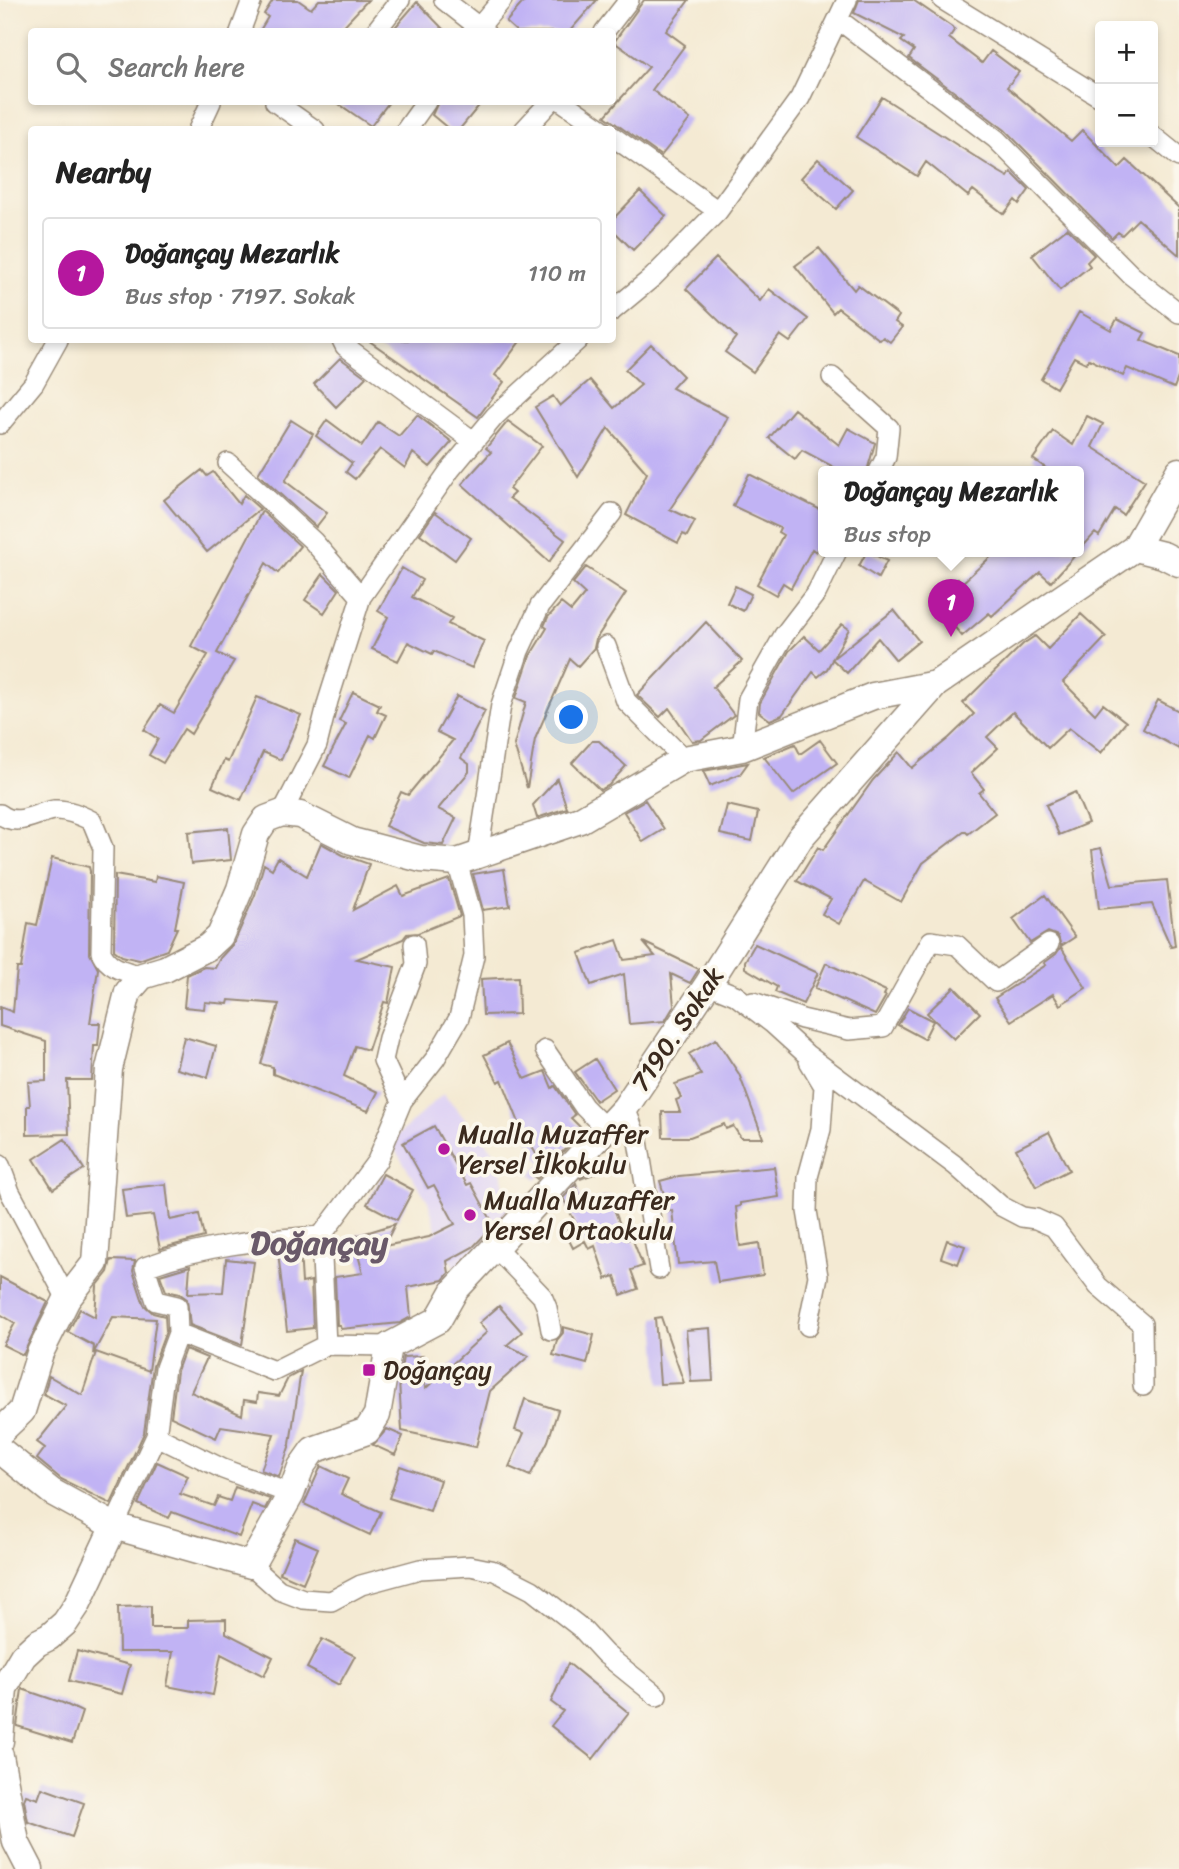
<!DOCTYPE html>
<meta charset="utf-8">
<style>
:root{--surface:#fff;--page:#f2f2f2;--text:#222;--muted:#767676;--line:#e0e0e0;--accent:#b5179e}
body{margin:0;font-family:Sriracha,sans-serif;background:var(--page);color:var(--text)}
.controls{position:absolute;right:21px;top:21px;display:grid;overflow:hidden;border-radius:7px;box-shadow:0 4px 10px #0003}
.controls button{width:63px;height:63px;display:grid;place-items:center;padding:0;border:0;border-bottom:2px solid var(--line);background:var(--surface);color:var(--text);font:35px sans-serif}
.you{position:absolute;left:572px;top:718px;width:24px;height:24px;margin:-18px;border:5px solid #fff;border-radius:50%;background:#1a73e8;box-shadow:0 0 0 10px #1a73e833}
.badge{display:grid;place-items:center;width:46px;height:46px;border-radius:50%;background:var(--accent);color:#fff;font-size:23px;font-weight:700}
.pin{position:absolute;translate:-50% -58px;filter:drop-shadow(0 2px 4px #0008)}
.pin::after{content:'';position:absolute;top:37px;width:24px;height:21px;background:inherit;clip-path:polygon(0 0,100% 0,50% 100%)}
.popup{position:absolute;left:818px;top:466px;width:266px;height:91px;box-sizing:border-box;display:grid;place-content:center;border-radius:7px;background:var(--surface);filter:drop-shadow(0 2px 5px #0005);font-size:23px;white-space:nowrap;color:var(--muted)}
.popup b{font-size:26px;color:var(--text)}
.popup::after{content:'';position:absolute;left:50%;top:100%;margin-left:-14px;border:14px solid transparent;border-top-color:var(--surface)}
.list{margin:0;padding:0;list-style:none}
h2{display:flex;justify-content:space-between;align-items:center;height:91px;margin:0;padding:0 28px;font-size:30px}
h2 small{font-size:23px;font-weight:400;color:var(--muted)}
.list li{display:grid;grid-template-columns:46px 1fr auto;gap:21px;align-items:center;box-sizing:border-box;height:112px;margin:0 14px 14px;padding:0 14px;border:2px solid var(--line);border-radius:7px}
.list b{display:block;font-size:26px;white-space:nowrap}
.list p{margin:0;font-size:23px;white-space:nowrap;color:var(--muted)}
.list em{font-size:23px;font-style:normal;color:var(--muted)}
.icon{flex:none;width:38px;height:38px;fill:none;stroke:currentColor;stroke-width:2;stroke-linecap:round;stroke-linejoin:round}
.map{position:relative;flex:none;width:1179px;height:1869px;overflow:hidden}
.search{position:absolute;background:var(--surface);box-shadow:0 4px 10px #0003;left:28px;top:28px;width:588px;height:77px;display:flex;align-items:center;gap:18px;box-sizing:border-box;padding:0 24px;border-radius:7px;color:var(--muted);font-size:26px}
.panel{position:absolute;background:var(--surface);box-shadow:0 4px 10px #0003;left:28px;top:126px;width:588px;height:217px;border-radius:7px}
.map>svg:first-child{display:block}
</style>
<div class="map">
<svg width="1179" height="1869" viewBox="0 0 1179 1869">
<rect width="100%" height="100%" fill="#fbf7ec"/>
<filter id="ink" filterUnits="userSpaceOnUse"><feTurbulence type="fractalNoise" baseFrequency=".0143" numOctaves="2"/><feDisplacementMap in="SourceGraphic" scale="14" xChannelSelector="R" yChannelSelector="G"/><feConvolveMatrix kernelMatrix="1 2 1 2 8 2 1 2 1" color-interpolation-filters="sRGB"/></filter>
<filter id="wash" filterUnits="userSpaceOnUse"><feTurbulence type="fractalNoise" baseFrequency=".00686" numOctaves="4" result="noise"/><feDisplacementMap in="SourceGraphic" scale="28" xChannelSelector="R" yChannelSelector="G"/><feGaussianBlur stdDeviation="1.57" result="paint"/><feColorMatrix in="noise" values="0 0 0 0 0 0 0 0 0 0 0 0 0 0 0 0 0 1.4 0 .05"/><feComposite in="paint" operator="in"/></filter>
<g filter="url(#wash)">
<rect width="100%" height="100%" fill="#f4ead3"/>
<path fill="#e0d4f4" d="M443 1094 499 1157 510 1228 457 1272 437 1232 428 1201 390 1142Z"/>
<g id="blocks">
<path fill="#c1b3f4" d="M273 0H298L311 9 319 0H368L338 32H259L268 17 264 14Z
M525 0H597L569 32H517L506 22Z
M644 0H689L666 31 685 45 652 90 690 119 661 156 605 116 649 67 614 42Z
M859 0H913L955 29 949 38 982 63 991 51 1019 72 1007 87 1071 141 1082 130 1119 168 1127 160 1179 208V255L1138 219 1122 235 1118 232 1112 238 1005 130 909 58 914 50 901 41 904 38 854 13Z
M417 2 446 32H391Z
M882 97 996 170 1008 177 1011 172 1029 190 1019 204 1015 200 1004 214 973 190 968 196 926 162 917 176 856 137Z
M336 102H389L371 126Z
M438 102H482L459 130H450L432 115Z
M818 159 853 190 836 209 801 178Z
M640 191 666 216 633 250 612 229V220Z
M1067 228 1094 255 1087 262 1090 266 1060 290 1032 255Z
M819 248 854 290 858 285 899 316 895 322 902 327 890 342 883 337 880 340 838 308 833 313 795 266Z
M716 258 760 301 769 289 808 319 790 342 780 335 753 372 725 352 736 337 686 289Z
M1079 312 1111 330 1117 319 1145 333 1141 340 1179 356V375L1174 388 1127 368 1123 376 1089 359 1086 363 1074 357 1056 388 1041 379Z
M368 340H521L495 375 504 382 478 417Z
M651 344 683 376 672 388 728 417 715 443 670 509 695 521 687 536 683 534 678 543 626 515 647 473 608 428 578 477 535 407 553 396 560 406 590 380 614 408 641 385 625 370Z
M340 358 366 377 336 407 314 384Z
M794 409 839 445 848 428 875 443 867 471H841L802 450 795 459 769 438Z
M417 415 452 442 430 467 413 453 405 468 380 449 355 479 346 472 352 463 316 436 327 420 362 446 378 422 399 436Z
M1087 416 1103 424 1092 447 1145 481 1123 515 1115 509 1099 536 1095 533 1051 582 1040 572 992 616 989 613 962 636 932 600 958 578 962 583 997 551H1079V471H1050L1033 459 1053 431 1073 445Z
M291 420 313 434 285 481 327 513 316 527 258 474Z
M508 421 542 446 509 489 514 493 509 498 565 540 549 562 462 484 491 452 486 448Z
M202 470 207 476 213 472 239 504 244 495 260 509 207 552 164 500Z
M749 474 823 511V537L816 552 812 549 791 588 783 583 776 595 757 584 783 535 778 532 780 528 733 506Z
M262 511 300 546 278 573 266 563 217 653 234 661 191 734 184 729 163 763 149 755 158 739 144 730 160 705 174 713 208 655 191 646Z
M435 512 471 538 455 560 420 534Z
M867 551 887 561 878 578 859 566Z
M586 567 626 593 596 639 594 648 578 666 570 659 535 739 527 788 514 745 526 702 516 698 530 656 547 628 544 626 548 617 561 603 571 611 585 594 573 583Z
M402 568 422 580 412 597 452 618 448 624 484 641 472 668 434 651 432 654 408 642 398 661 372 649 388 617 378 611Z
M323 574 339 590 324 613 305 600Z
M735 586 751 594 743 611 727 603Z
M894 610 919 641 896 660 878 638 847 673 832 659Z
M1081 614 1106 637 1063 682 1095 714 1103 704 1126 722 1101 753 1069 728 1048 748 1013 712 987 737 998 748 971 773 984 789 979 793 995 813 968 834 965 831 923 863 901 902 864 881 839 924 822 914 831 899 797 881 818 847 823 850 873 780 899 752 912 768 949 738 974 714 963 703 1023 644 1035 636 1048 649Z
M706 622 742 661 713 687 734 715 701 740 692 741 669 708 660 717 637 695Z
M842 624 849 629 827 669 818 677 813 672 782 715 770 720 759 712 760 703 789 651 804 636 819 650Z
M353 692 380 705 377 711 386 715 375 738 370 735 349 778 324 766 346 724 339 721Z
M457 696 485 711 461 758 469 764V772L438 809 456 818 443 845 424 843 385 826 401 792 408 795 453 740 437 732Z
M257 697 301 715 281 760 263 752 241 800 212 787 224 760 228 762Z
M1158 700 1179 711V749L1143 729Z
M820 740 837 763 793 794 764 757 795 744 800 754Z
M592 741H599L626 766 609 785 600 790 572 763Z
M748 763 740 774 710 786 703 771Z
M557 779 567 808 537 818 533 805Z
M1075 792 1088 823 1059 835 1046 805Z
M645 800 664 829 643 842 624 812Z
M727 805 758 812 752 841 720 834Z
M228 828 231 860 191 864 188 832Z
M321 843 343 855 369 864 353 910 398 886 403 896 449 879 460 916 418 933 407 934 403 939 357 959 395 967 388 1003 384 1002 368 1050 355 1046 344 1076 378 1092 368 1111 273 1074V1067L261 1064 279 1004 229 1000 228 1004 205 1002 204 1009 184 1007 187 975 204 967 215 968 220 958 234 943 255 895 264 864 272 869 278 858 307 876Z
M1101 848 1112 885 1167 880 1175 946 1171 947 1152 904 1099 909 1092 850Z
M52 858 89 867 90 871 89 952 98 969 90 1023H100L98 1046H94L92 1080H67L69 1134 27 1135V1106H30L28 1082 46 1081V1041L0 1026V1007L13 1012 17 968H21L28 923 37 925Z
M504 869 510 906 483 910 473 874Z
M115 875 155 882 156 876 184 882 175 928H177L167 950 139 960 122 956 114 950Z
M1045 895 1075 937 1061 946 1058 936 1048 932 1030 943 1013 919Z
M617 940 624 960 655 956 643 942 699 969 690 983 671 974 674 1006 665 1021 629 1024 624 974 591 985 579 953Z
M755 944 818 973 803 1004 775 992 777 987 745 968V961Z
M1061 947 1086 988 1060 1005 1053 994 1011 1021 995 998 1046 965 1044 963 1056 954Z
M826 963 886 991 884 995 886 996 875 1015 815 988Z
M518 977 519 1014 483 1015 481 979Z
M954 987 980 1013 954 1039 927 1013Z
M908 1008 933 1021 924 1039 898 1025Z
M184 1037 216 1046 208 1077 176 1069Z
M716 1039 739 1074 763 1138H741L733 1126 726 1129 724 1124 690 1137H663L662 1112H680L676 1100 681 1098 675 1084 701 1075 689 1054Z
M507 1043 525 1079 545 1071 552 1088 555 1086 575 1115 571 1118 583 1130 537 1179 531 1174 542 1164 522 1130 502 1080 498 1082 484 1055Z
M595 1059 614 1089 596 1101 575 1072Z
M434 1126 467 1185 471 1183 494 1225 473 1247 447 1261 449 1273 443 1280 408 1287 411 1317 400 1323 341 1329 340 1325H337L335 1277 363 1273 353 1237 395 1224 384 1246 429 1237 455 1224 434 1185 428 1188 403 1143Z
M1049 1132 1069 1170 1036 1187 1016 1149Z
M65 1139 84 1169 53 1189 34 1159Z
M597 1161 604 1170 580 1179Z
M774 1167 779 1197 740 1203V1206L736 1207 740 1246 759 1243 763 1275 718 1282 714 1261 678 1264 672 1210 669 1211 660 1181 679 1176Z
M383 1174 413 1190 397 1220 367 1204Z
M166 1184 170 1220 199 1214 204 1237 160 1249 153 1215 126 1218 122 1189Z
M576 1184 582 1203 609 1196 626 1240 632 1238 643 1266 631 1270 638 1289 621 1295 615 1276 606 1279 595 1246 589 1249 585 1241 573 1248 564 1230 576 1224 563 1198Z
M947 1240 965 1246 958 1264 941 1258Z
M300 1250 302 1283 311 1281 313 1328 287 1331 278 1252Z
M226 1259 254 1262 242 1345 190 1325 187 1299 180 1294 166 1291 160 1275 190 1266 188 1293 223 1292Z
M111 1260 135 1261 133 1271 144 1305 153 1313 165 1316 166 1331 153 1366 144 1433 111 1504 61 1479 37 1459 45 1448 37 1442 66 1406 44 1394 49 1376 82 1395 96 1352 149 1371 156 1319 113 1317 93 1354 94 1346 68 1332 80 1309 95 1317 97 1286 108 1272Z
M0 1277 48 1302 23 1355 3 1345 15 1323 0 1314Z
M499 1306 522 1332 507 1345 529 1356 490 1391 476 1447 402 1431 399 1381 403 1357 423 1356 425 1389 487 1332 479 1323Z
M661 1317 684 1383 660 1384 655 1318Z
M563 1327 594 1335 587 1364 553 1355 557 1340 563 1333Z
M710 1328 713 1381 691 1382 686 1330Z
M185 1349 207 1358 191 1392 242 1415 244 1400 257 1402 258 1393 279 1396 288 1378 301 1371 290 1444 279 1477 261 1470 274 1434 221 1426 216 1438 171 1417 177 1371Z
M525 1399 558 1410 548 1441 530 1476 509 1467 524 1433 515 1430Z
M387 1429 403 1436 395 1455 373 1445Z
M157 1462 188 1476 180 1494 214 1506 218 1497 230 1501 235 1487 270 1499 265 1509 252 1504 239 1537 172 1512 169 1518 138 1504Z
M321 1466 348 1479 341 1494 381 1512 370 1535 304 1504Z
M400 1466 440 1480 430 1511 389 1498Z
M295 1538 318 1548 303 1583 280 1573Z
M151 1606V1628H188V1620L226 1619V1633L273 1657 264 1676 221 1654 213 1695 167 1686 173 1652H119L118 1607Z
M322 1639 355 1656 339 1685 307 1668Z
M77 1651 130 1665 122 1694 69 1681Z
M568 1663 629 1713 593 1759 551 1726 563 1711 551 1702Z
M22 1689 63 1703 82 1712 72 1743 17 1726Z
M42 1788 84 1803 72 1837 28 1822 24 1800 26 1795 38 1799Z"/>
</g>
</g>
<g filter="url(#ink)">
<use href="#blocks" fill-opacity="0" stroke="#988a78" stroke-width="2"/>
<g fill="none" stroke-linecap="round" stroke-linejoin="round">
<g stroke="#988a78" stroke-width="22">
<path id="street" d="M444 0 485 32
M943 0 1100 97
M839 20 996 139 1131 275 1179 313
M240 32 252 0
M375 32 400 0
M475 32 502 0
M604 32 629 0
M275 102 315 130
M563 102 603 130
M198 130 211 102
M406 130 426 102
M524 130 550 102
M612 136 718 211
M1153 136 1179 157
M612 311 653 277 718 211 800 98 847 0
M342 340 345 346 473 441
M832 377 889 428 886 457 879 471
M0 424 34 383 58 340
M228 463 313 541 361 597
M606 646 626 701 684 759
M742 748 748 699 784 635 817 592 837 551
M282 813 317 745 328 701 361 597 450 470 495 416 578 340
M0 814C18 828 35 813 54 810 67 809 80 815 92 821L103 848 101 952C109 969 125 971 142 976
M478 855 501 705 519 651 540 606 612 513
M708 984 735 995 773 1024 806 1054 956 1166 1001 1206 1022 1217 1036 1219 1054 1227 1098 1286 1142 1324 1143 1386
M753 1002 802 1019 849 1030 883 1027 931 941 957 945 996 982 1049 944
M545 1050 584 1107 606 1129
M402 1101 383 1060 388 1038 416 964 414 944
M625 1108 638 1141 659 1269
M0 1165 10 1192 67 1299
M496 1248 542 1296 547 1308 551 1330
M808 1326 818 1276 807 1211 808 1177 821 1129 824 1086 809 1061
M178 1333 274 1371 326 1345
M389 1346 326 1345 321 1236 377 1161 402 1101 435 1059 459 1018 474 956 472 915 457 862
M156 1436 223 1469 291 1494
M114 1526 156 1436 165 1368 178 1333 177 1306 156 1301 145 1267C205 1245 258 1240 321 1236
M251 1565 279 1590 303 1599 331 1601 361 1585 420 1569 470 1566 495 1571 532 1590 581 1628 605 1654 657 1696"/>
</g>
<g stroke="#988a78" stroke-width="29">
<path id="secondary" d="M1135 548 1163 555 1179 563
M0 1432 22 1411 40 1353 67 1299 95 1263 109 1069 128 992 142 976 165 969 208 947 220 936 240 889 256 834 266 819 282 813 300 815 352 841 421 859 457 862 580 820 684 759 742 748 873 696 936 684
M0 1450 52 1492 114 1526
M0 1741 4 1688 23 1656 37 1643 49 1637 65 1623 77 1605 114 1526 251 1565 291 1494 301 1467 313 1450 367 1431 377 1415 389 1346 438 1320 455 1290 625 1108 708 984 800 838 936 684 1135 548 1179 471
M0 1756 16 1842 30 1869"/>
</g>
<use href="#street" stroke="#fff" stroke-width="19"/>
<use href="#secondary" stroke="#fff" stroke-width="26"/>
</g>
</g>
<g fill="#b5179e" stroke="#fbf7ec" stroke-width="2.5">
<circle cx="444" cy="1149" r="7"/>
<circle cx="470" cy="1215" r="7"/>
<rect x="362" y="1363" width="14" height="14" rx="3.5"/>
</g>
<g text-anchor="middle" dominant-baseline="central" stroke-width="7" stroke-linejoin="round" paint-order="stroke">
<g font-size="26" fill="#3b2a1e" stroke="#fbf7ec">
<text transform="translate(677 1029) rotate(-56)">7190. Sokak</text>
</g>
<g font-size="26" fill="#3b2a1e" stroke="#fbf7ec" text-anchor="start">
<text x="458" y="1134">Mualla Muzaffer<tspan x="458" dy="30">Yersel İlkokulu</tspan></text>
<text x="484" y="1200">Mualla Muzaffer<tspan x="484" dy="30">Yersel Ortaokulu</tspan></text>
<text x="383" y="1370">Doğançay</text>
</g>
<g font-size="33" font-weight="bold" fill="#6a5a69" stroke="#fbf7ec">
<text x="319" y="1243">Doğançay</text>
</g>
</g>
</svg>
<div class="controls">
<button>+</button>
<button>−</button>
</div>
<div class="you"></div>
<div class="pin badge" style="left:951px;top:637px">1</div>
<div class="popup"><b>Doğançay Mezarlık</b>Bus stop</div>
<div class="search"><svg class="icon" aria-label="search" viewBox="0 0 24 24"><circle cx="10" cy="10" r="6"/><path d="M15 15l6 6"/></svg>Search here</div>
<section class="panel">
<h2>Nearby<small></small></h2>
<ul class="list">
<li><span class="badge">1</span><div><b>Doğançay Mezarlık</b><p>Bus stop · 7197. Sokak</p></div><em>110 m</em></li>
</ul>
</section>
</div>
